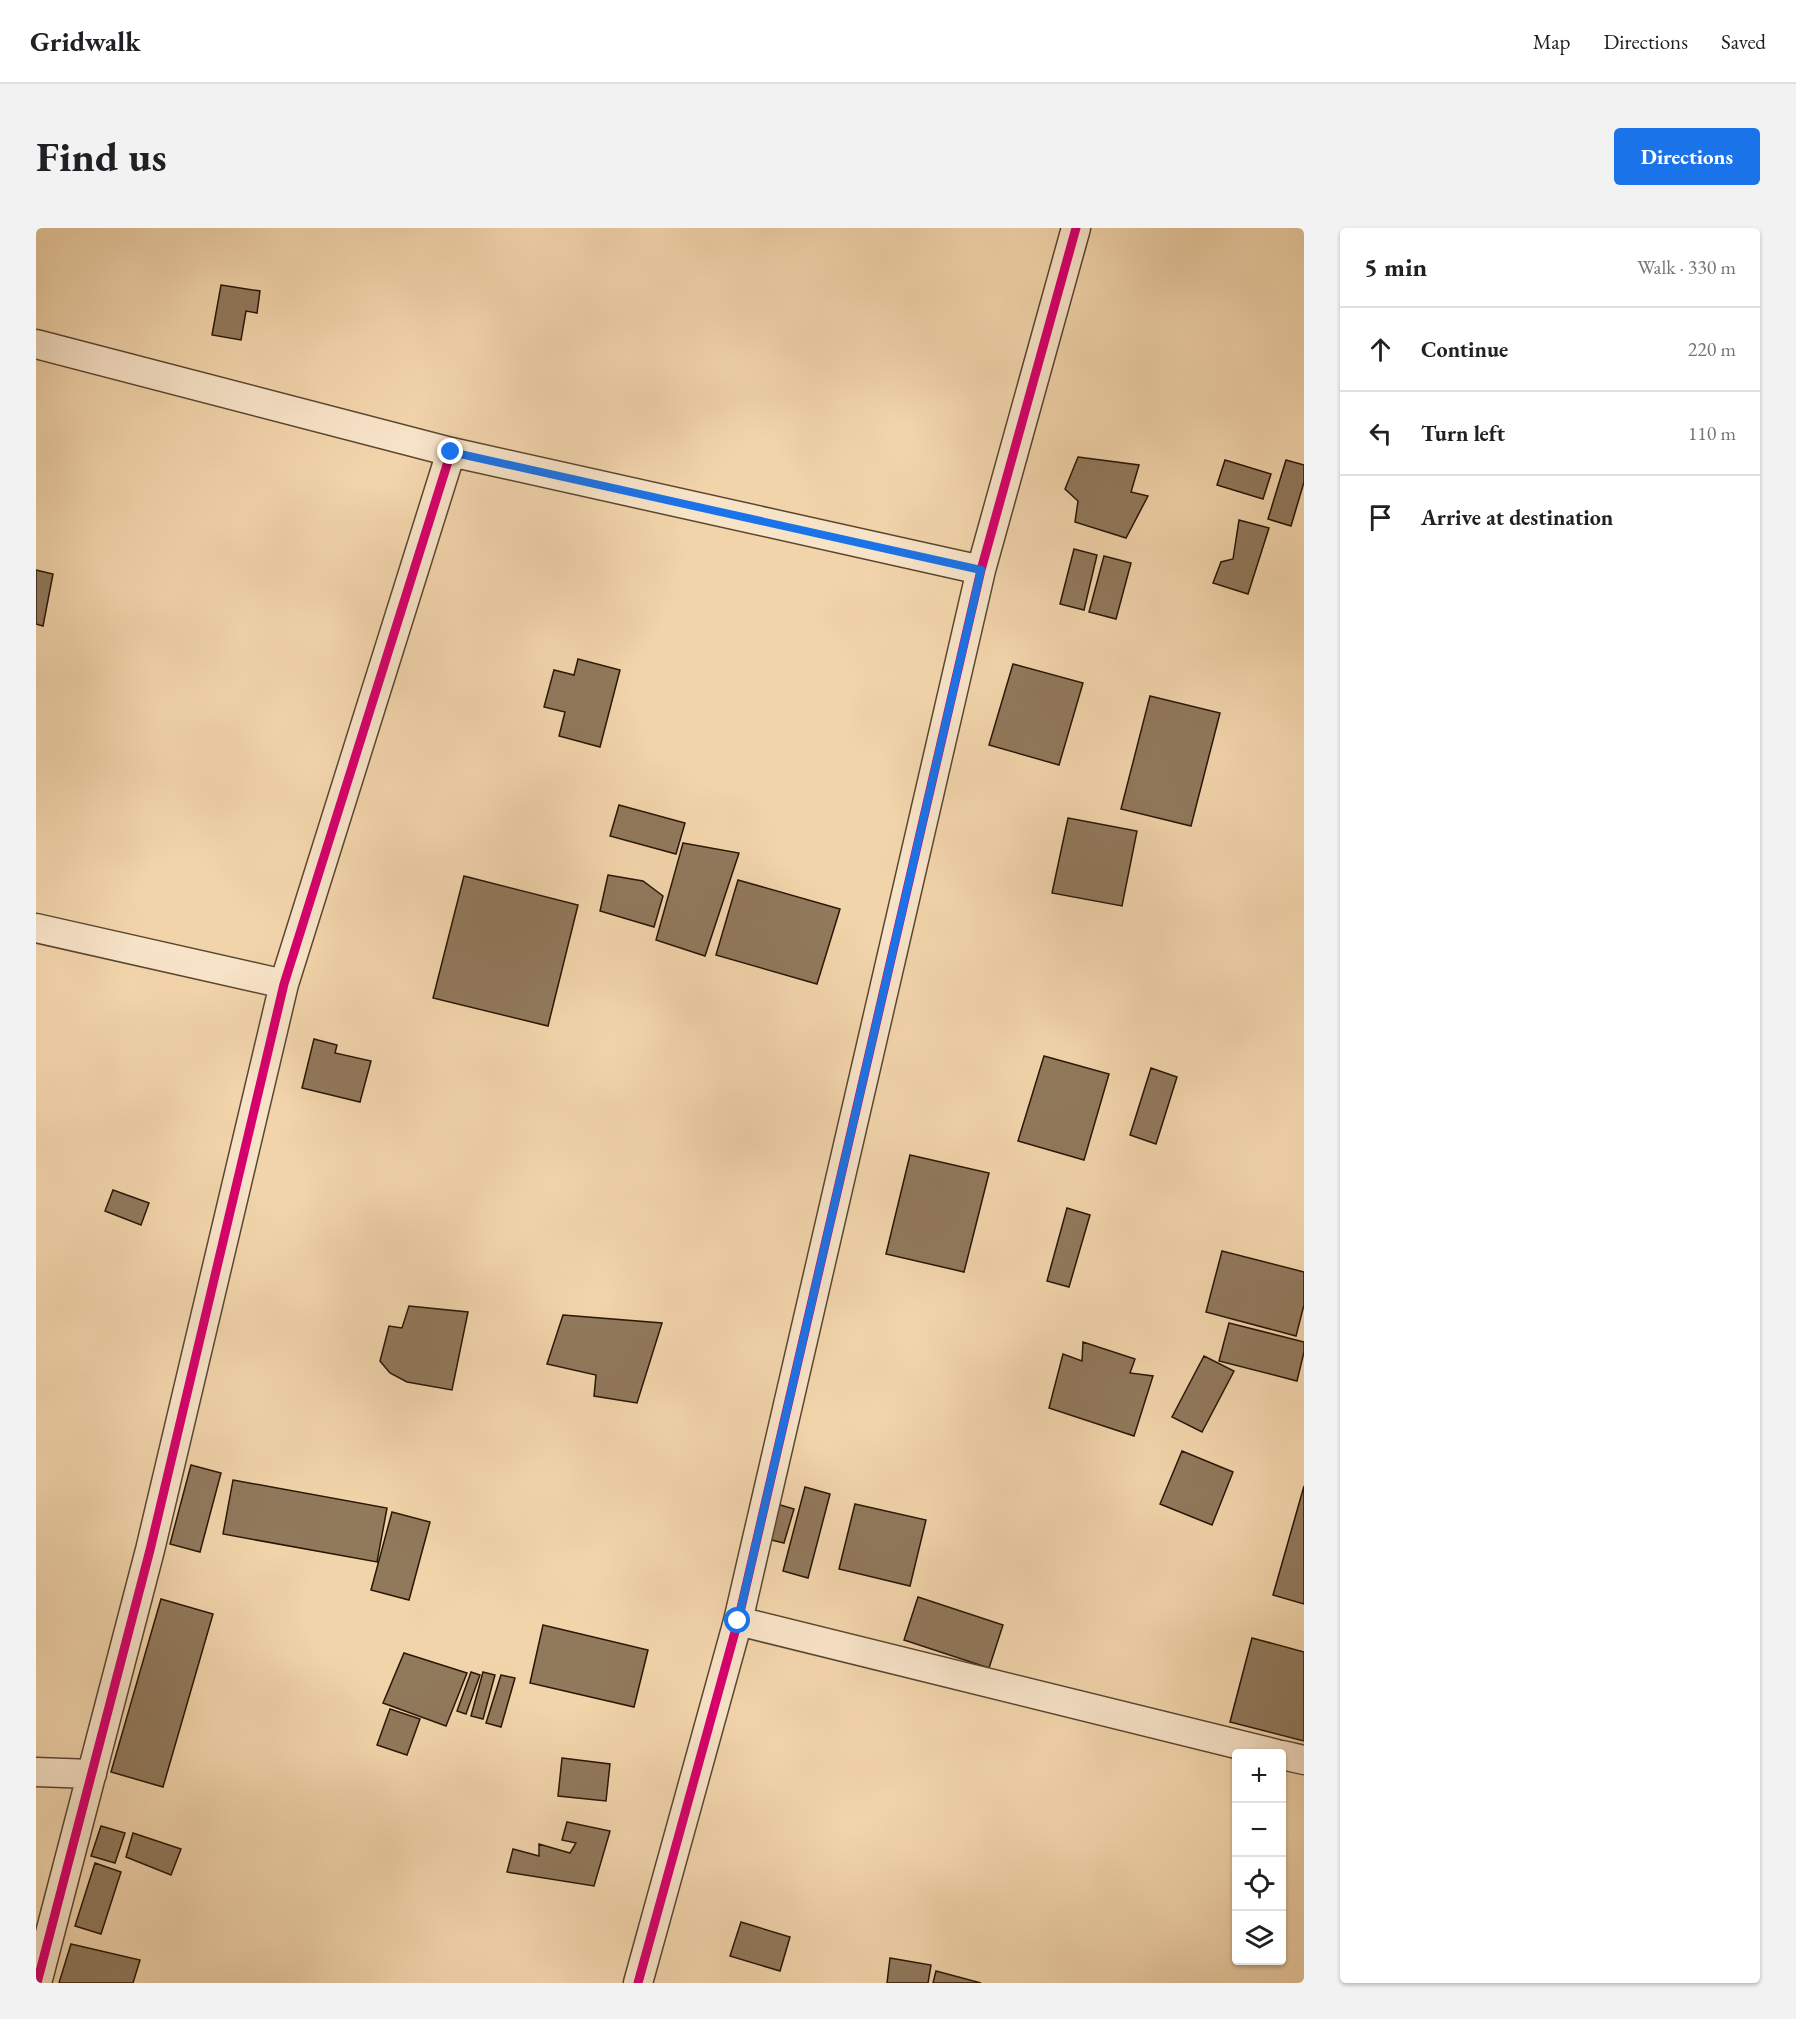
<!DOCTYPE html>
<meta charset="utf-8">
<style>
:root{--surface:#fff;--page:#f2f2f2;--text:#202124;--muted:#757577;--line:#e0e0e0;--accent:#1a73e8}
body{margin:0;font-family:"EB Garamond",serif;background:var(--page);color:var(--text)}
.controls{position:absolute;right:18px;bottom:18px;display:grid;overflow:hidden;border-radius:6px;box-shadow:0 2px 4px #0004}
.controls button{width:54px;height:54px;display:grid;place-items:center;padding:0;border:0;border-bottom:2px solid var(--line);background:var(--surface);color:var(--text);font:30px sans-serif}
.stop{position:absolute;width:18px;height:18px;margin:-14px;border:4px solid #1a73e8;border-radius:50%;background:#fff}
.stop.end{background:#1a73e8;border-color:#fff;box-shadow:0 2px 6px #0008}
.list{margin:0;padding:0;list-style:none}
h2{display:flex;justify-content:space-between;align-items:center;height:78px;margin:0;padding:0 24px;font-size:26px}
h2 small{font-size:20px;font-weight:400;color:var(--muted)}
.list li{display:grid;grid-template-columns:39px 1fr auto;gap:18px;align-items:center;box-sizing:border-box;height:84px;padding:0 24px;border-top:2px solid var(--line)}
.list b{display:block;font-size:22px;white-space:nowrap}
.list em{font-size:20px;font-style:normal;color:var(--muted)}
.icon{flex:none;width:33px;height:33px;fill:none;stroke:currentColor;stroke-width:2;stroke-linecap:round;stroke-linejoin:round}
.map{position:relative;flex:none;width:1268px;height:1755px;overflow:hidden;border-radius:6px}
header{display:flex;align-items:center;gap:36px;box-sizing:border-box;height:84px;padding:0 30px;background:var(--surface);border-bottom:2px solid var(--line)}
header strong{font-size:28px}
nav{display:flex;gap:33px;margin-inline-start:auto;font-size:21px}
.intro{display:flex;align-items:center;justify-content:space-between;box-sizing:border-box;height:144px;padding:0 36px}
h1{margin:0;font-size:42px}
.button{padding:15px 27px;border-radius:6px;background:var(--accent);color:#fff;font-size:21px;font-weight:700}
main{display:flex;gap:36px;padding:0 36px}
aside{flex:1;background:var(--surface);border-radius:6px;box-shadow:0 2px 4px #0004}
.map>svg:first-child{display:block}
</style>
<header>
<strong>Gridwalk</strong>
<nav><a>Map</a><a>Directions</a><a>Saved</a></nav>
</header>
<div class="intro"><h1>Find us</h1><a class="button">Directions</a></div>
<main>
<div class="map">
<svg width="1268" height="1755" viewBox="0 0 1268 1755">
<rect width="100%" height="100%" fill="#f2d4ab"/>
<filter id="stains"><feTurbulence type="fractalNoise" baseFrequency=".00333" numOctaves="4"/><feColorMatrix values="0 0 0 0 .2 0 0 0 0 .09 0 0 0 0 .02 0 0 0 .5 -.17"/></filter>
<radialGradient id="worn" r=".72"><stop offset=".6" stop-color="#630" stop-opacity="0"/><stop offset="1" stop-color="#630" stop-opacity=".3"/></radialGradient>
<path fill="#91795c" stroke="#281606" stroke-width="1.5" d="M185 57 224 63 221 85 210 83 205 112 176 107Z
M1042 229 1103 237 1095 264 1112 268 1090 310 1039 294 1042 273 1029 261Z
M1189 232 1235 246 1227 271 1181 257Z
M1250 232 1268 237V254L1255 298 1232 291Z
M1203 292 1233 300 1212 366 1177 355 1185 334 1197 331Z
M1038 321 1061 327 1048 382 1024 376Z
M1068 328 1095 335 1080 391 1053 384Z
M0 342 17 346 7 398 0 396Z
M542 431 584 442 564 519 523 508 529 484 508 479 518 442 538 447Z
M977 436 1047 455 1023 537 953 517Z
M1114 468 1184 485 1155 598 1085 581Z
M583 577 649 595 640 626 574 608Z
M1032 590 1101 603 1086 678 1016 665Z
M647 615 703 625 669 728 620 712Z
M572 647 607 653 627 668 618 699 564 683Z
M428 648 542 677 512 798 397 770Z
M702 652 804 681 781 756 680 727Z
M278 811 301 817 299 825 335 833 324 874 266 860Z
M1008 828 1073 846 1048 932 982 913Z
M1115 840 1141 849 1120 916 1094 907Z
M874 927 953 945 928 1044 850 1026Z
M77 962 113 975 105 997 69 983Z
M1031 980 1054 987 1033 1059 1011 1053Z
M1186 1023 1268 1044V1077L1260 1108 1170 1084Z
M373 1078 432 1084 416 1162 371 1154 354 1145 344 1133 353 1098 366 1100Z
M527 1087 626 1095 601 1175 558 1168 560 1147 511 1136Z
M1193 1095 1268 1114V1124L1261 1153 1183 1133Z
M1047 1114 1099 1131 1094 1145 1117 1148 1098 1208 1013 1180 1027 1126 1046 1133Z
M1168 1128 1198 1143 1166 1204 1136 1189Z
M1146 1223 1197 1244 1176 1297 1124 1276Z
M155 1237 185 1245 164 1324 134 1316Z
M197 1252 351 1280 341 1334 187 1306Z
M1268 1258V1376L1237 1367Z
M769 1259 794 1266 772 1350 747 1343Z
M741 1276 758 1281 748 1315 731 1311Z
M819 1276 890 1292 874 1358 803 1341Z
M356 1284 394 1294 373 1372 335 1362Z
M882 1369 967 1397 953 1440 868 1412Z
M125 1371 177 1386 127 1559 75 1544Z
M507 1397 612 1422 598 1479 494 1455Z
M1216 1410 1268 1424V1513L1194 1494Z
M368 1425 431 1445 410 1498 347 1475Z
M435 1444 444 1447 430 1486 421 1483Z
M447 1444 459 1447 447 1491 435 1488Z
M465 1447 479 1450 465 1499 450 1495Z
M354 1481 384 1491 371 1527 341 1517Z
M526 1530 574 1536 570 1573 522 1568Z
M531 1594 574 1603 558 1658 471 1644 477 1621 503 1628V1616L534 1625 540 1615 526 1612Z
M65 1598 89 1605 79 1635 55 1628Z
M97 1605 145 1621 135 1647 90 1629Z
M59 1635 85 1644 65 1706 39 1698Z
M705 1694 754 1709 744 1743 694 1728Z
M35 1716 104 1732 97 1755H23Z
M854 1730 895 1737 892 1755H851Z
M900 1743 945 1755H897Z"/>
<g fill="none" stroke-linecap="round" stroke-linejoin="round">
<g stroke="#5a462f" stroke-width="31">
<path id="minor" d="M0 116 415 224 945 342
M0 700 248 756
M702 1393 1241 1526
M1246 1527 1268 1532
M0 1544 56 1546
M1 1755 114 1322 248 756 415 224
M602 1755 702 1393 945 342 1040 0"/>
</g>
<use href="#minor" stroke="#f7e3c8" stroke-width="28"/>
<g stroke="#f7e3c8" stroke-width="13">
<path id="cycleway" d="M1 1755 114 1322 248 756 415 224
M602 1755 702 1393 945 342 1040 0"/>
</g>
<use href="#cycleway" stroke="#d6006c" stroke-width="9"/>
</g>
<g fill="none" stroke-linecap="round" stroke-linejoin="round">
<path stroke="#1a73e8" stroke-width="8" d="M415 224 945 342 702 1393"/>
</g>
<rect width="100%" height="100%" filter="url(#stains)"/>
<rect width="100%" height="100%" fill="url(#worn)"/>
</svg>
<div class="controls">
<button>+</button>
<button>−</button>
<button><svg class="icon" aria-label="locate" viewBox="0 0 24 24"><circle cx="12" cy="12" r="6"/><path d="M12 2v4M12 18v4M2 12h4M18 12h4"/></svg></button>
<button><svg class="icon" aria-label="layers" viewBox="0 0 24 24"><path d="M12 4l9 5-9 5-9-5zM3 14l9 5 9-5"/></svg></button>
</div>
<div class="stop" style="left:702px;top:1393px"></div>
<div class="stop end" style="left:415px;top:224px"></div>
</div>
<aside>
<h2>5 min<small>Walk · 330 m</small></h2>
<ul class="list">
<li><svg class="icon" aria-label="ahead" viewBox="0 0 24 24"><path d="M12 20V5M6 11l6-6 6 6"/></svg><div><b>Continue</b></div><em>220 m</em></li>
<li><svg class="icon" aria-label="left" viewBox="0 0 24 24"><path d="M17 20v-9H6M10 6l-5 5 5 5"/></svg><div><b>Turn left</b></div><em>110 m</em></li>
<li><svg class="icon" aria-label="arrive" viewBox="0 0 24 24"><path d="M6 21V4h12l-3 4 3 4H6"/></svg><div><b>Arrive at destination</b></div></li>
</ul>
</aside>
</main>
